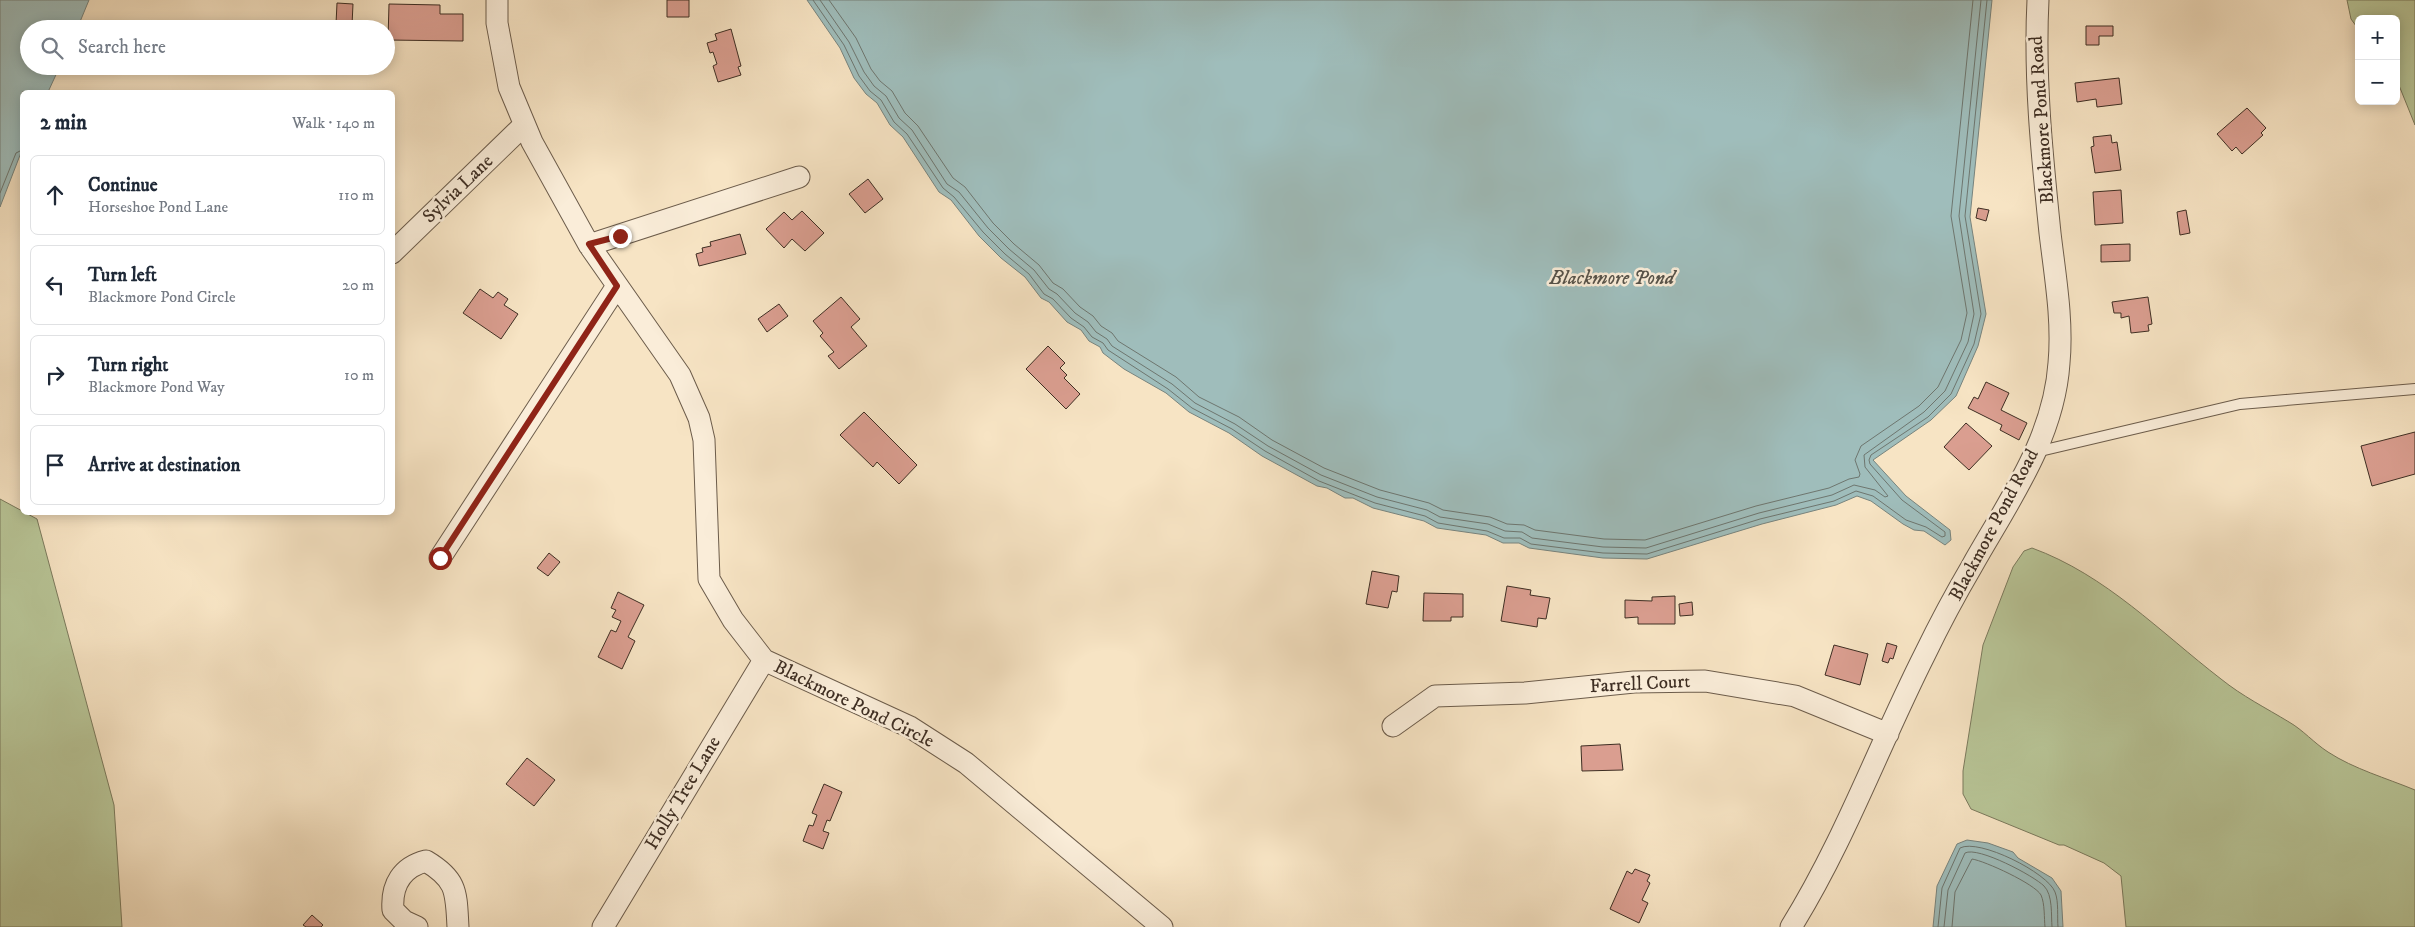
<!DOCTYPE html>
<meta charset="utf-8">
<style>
:root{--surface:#fff;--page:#f2f2f3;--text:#1f2937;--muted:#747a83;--line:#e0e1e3}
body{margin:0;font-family:"IM FELL DW Pica",serif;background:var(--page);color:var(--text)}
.controls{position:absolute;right:15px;top:15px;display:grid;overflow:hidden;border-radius:8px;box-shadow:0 2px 12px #0003}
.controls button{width:45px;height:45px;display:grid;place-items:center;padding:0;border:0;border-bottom:1px solid var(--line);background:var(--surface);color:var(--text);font:25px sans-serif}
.stop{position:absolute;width:15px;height:15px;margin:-11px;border:4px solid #8f2418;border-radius:50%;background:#fff}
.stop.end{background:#8f2418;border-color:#fff;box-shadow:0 1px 5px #0008}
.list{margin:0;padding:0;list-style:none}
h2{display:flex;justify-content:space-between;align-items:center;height:65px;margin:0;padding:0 20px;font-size:21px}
h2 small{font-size:16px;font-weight:400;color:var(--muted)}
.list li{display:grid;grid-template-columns:32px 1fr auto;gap:15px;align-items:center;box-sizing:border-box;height:80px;margin:0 10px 10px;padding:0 10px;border:1px solid var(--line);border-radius:8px}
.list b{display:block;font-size:19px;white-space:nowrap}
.list p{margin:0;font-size:16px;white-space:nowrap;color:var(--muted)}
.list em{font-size:16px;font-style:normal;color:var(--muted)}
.icon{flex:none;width:28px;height:28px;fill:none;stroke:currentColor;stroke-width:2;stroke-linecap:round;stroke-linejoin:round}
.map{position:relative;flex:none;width:2415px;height:927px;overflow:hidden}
.search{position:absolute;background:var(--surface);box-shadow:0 2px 12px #0003;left:20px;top:20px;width:375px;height:55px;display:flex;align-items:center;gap:12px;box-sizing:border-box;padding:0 18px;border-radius:28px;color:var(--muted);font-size:19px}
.panel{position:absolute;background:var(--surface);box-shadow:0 2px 12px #0003;left:20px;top:90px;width:375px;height:425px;border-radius:8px}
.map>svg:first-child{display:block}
</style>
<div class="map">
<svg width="2415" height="927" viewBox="0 0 2415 927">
<rect width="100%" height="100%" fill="#f7e4c4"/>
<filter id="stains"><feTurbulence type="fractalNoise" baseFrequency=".004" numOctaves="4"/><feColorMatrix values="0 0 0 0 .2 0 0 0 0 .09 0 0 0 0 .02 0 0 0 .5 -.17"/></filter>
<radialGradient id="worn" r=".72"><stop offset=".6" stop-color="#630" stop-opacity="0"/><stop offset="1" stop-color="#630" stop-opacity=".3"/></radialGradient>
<path fill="#b8c597" stroke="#7b7a5d" d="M2347 0H2415V125L2396 78V19H2359V30L2351 19Z
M0 499 37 519 114 805 122 927H0Z
M2032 548C2106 575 2160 632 2221 679 2242 696 2266 708 2289 722 2303 730 2314 743 2328 752 2354 769 2386 778 2415 790V927H2126L2121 876 2104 863 2064 845H2059L1971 809 1963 794V771L1983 645 2013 567 2024 551Z"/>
<path fill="#9fbdbb" stroke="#78847e" d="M0 0H89L77 29H29V66H60L48 92H22V150L0 207Z
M807 0H1992L1970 217 1986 314 1978 346 1956 396 1931 420 1873 460 1906 496 1950 530 1951 540 1945 545 1924 531 1914 530 1903 524 1871 501 1857 496 1836 505 1762 524 1647 559 1603 558 1529 548 1519 543H1503L1486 535 1437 528 1424 521 1373 508 1353 498H1345L1327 488 1317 486 1262 456 1229 433 1189 412 1166 393 1124 369 1103 353 1100 347 1089 341 1081 330 1067 322 1049 302 1041 298 1025 277 1001 258 979 236 951 200 939 192 903 137 890 125 877 103 866 94 854 78 840 48Z
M1967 840 1988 843 2013 852 2018 858 2052 878 2061 891 2063 927H1933L1937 886 1957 844Z"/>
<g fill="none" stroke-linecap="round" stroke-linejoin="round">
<path stroke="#6e766f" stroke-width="1" d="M813 0 844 45 859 76 870 91 881 100 894 122 907 134 943 188 954 197 983 232 1005 254 1029 274 1044 294 1053 299 1071 318 1084 327 1092 337 1103 343 1108 350 1168 389 1192 408 1232 429 1265 451 1319 481 1375 503 1425 516 1438 523 1487 531 1504 538H1520L1531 544 1603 553 1647 554 1760 519 1834 501 1856 491 1873 496 1906 520 1926 527 1942 537 1945 536V532L1902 500 1870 464 1869 460 1871 455 1928 417 1951 394 1974 344 1981 314 1965 216 1987 0
M820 0 849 42 864 72 874 86 886 96 899 118 912 130 947 184 959 192 988 228 1009 249 1034 270 1049 289 1057 294 1075 313 1088 322 1096 332 1107 339 1112 346 1172 384 1195 403 1235 424 1268 446 1321 475 1377 497 1427 510 1440 517 1488 524 1505 531 1522 532 1532 538 1603 547 1646 548 1759 513 1832 495 1854 485 1875 490 1885 497 1888 496 1865 467 1864 455 1924 412 1945 391 1968 342 1974 314 1959 216 1981 0
M829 0 856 38 871 69 880 81 892 91 905 113 918 126 953 178 965 187 993 223 1014 244 1039 265 1053 283 1063 289 1080 307 1093 316 1101 326 1112 333 1118 341 1176 377 1199 397 1239 417 1272 440 1324 468 1380 490 1429 503 1443 510 1490 517 1507 524 1524 525 1535 530 1604 539 1645 540 1756 506 1829 488 1849 479 1859 477 1860 474 1855 460 1861 446 1919 406 1938 387 1961 340 1967 313 1951 216 1973 0
M0 193 16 153 22 150
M1938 927 1942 888 1960 848C1979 838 2048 873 2055 892 2059 902 2057 917 2058 927
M1944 927 1948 890 1965 853C1978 846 2034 876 2044 886 2053 895 2051 915 2052 927
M1952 927 1955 892 1972 859C1985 861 2035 884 2041 895 2045 904 2044 918 2045 927"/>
</g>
<path fill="#da9e90" stroke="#3e2e23" d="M667 0H689V17H667Z
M337 3 353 4 352 25 336 24Z
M389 4 440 5V14H463V41L388 40Z
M2086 26H2113V36H2099V45H2086Z
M731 29 741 66 738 67 741 75 718 82 713 66 717 64 713 52 710 53 707 43 717 40 715 34Z
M2119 78 2122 104 2097 107 2096 99 2077 102 2075 83Z
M2247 108 2266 128 2261 133 2263 135 2242 154 2236 147 2232 151 2217 134Z
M2111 135 2112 143 2117 142 2121 170 2095 173 2091 147 2094 146 2093 137Z
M868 179 883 199 865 213 849 194Z
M2121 190 2123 223 2095 225 2093 192Z
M1978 208 1989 210 1986 221 1976 218Z
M2186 210 2190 233 2180 235 2177 212Z
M802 211 824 233 805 251 792 239 784 248 766 229 784 212 792 220Z
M740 234 746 254 699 266 696 254 703 252 702 248 711 246 710 242Z
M2130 244V261L2101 262V245Z
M480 289 493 298 498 292 508 299 504 305 518 314 501 339 463 313Z
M841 297 860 319 851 327 867 346 839 369 828 356 834 352 820 336 823 333 813 321Z
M2148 297 2152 324 2148 325 2149 331 2131 333 2129 316 2121 318V313H2114L2112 302Z
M779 304 788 316 767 332 758 319Z
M1048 346 1065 363 1060 368 1067 375 1064 378 1080 394 1066 409 1026 369Z
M1986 382 2009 393 2001 410 2027 423 2019 440 2000 430 2002 425 1968 408 1974 397 1978 399Z
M864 412 917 465 899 484 877 462 873 467 840 435Z
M1966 423 1992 446 1969 470 1944 447Z
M2415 432V474L2372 486 2361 446Z
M549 553 560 562 548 576 537 568Z
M1372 571 1399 576 1397 592 1392 591 1388 608 1366 604Z
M1507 586 1531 590 1530 595 1550 598 1546 619 1538 618 1537 627 1501 621Z
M618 592 644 605 628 637 635 641 622 669 598 657 611 630 616 632 621 621 612 617 616 610 611 608Z
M1424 593 1463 594V617H1451V621H1423Z
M1675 596V624H1638V617L1625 618V600L1652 601V597Z
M1692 602 1693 615 1680 616 1679 604Z
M1887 643 1897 646 1893 659 1890 658 1888 663 1882 661Z
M1834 645 1868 654 1860 685 1825 675Z
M1620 744 1623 770 1582 771 1581 746Z
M527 758 555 780 534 806 506 784Z
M824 784 842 792 830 821 827 820 823 831 829 833 823 849 803 841 809 825 813 826 817 815 812 813Z
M1635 869 1650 875 1647 881 1650 883 1642 900 1648 903 1639 923 1610 909 1627 871 1632 874Z
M312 915 323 925 321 927H306L303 925Z"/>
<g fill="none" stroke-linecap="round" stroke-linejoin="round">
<g stroke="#6c5c4b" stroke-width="12">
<path id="service" d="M2036 452 2240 404 2415 389"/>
</g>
<g stroke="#6c5c4b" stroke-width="23">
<path id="minor" d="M497 0V23L509 87 532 142 589 245 680 375 699 418 704 440 709 579 733 620 764 660 910 727 966 763 1162 927
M589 245 799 177
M392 253 524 125
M440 558 617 286
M1393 726 1435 696 1525 693 1634 682 1705 681 1795 696 1888 734
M417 927 404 921 393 910C391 885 402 867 426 861 458 880 456 893 458 927
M603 927 764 660
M1791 927C1845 840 1879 745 1925 654 1939 625 1955 595 1972 566 2008 502 2054 439 2059 363 2063 320 2055 276 2050 233 2042 155 2034 78 2038 0"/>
</g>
<use href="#service" stroke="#faedd9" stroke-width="10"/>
<use href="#minor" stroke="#faedd9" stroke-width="21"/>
</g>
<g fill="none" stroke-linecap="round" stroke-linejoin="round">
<path stroke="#8f2418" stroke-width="6" d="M440 558 617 286 589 244 620 236"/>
</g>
<g text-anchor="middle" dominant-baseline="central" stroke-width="5" stroke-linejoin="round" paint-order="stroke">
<g font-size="19" fill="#3e2e23" stroke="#faedd9">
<text transform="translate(2042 120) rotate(-94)">Blackmore Pond Road</text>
<text transform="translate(458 189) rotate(-44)">Sylvia Lane</text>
<text transform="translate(1994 525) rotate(-62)">Blackmore Pond Road</text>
<text transform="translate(1640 684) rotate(-3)">Farrell Court</text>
<text transform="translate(854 704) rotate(26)">Blackmore Pond Circle</text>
<text transform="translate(683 793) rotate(-59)">Holly Tree Lane</text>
</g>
<g font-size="20" font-style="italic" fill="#565249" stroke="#faedd9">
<text x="1612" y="278">Blackmore Pond</text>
</g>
</g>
<rect width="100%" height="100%" filter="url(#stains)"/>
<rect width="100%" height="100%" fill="url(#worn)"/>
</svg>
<div class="controls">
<button>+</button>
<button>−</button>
</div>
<div class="stop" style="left:440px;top:558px"></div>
<div class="stop end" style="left:620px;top:236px"></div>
<div class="search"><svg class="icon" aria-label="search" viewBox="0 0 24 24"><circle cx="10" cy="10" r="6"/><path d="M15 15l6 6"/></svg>Search here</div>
<section class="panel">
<h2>2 min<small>Walk · 140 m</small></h2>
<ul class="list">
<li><svg class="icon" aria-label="ahead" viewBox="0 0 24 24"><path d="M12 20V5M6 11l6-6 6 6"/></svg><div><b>Continue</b><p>Horseshoe Pond Lane</p></div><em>110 m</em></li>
<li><svg class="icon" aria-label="left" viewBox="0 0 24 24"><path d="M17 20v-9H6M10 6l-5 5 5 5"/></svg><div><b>Turn left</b><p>Blackmore Pond Circle</p></div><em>20 m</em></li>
<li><svg class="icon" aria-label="right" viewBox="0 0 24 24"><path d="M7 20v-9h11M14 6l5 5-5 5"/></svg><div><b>Turn right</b><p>Blackmore Pond Way</p></div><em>10 m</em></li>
<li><svg class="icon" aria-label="arrive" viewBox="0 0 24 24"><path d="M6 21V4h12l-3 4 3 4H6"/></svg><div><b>Arrive at destination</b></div></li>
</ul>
</section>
</div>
